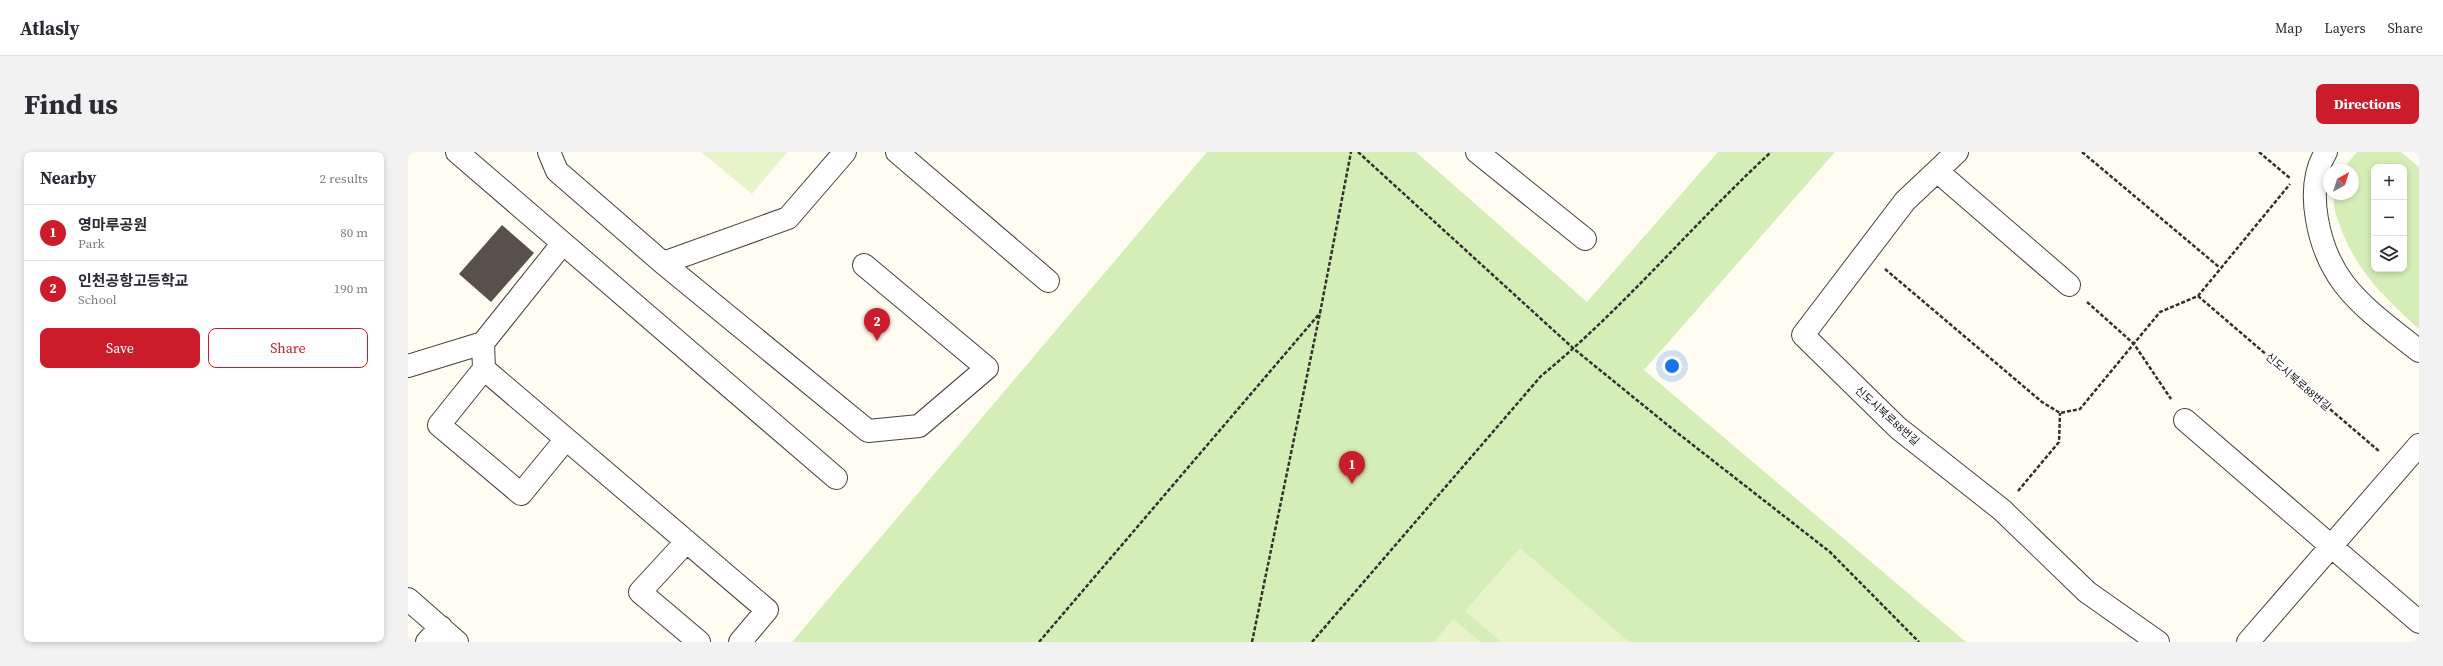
<!DOCTYPE html>
<meta charset="utf-8">
<style>
:root{--surface:#fff;--page:#f2f2f3;--text:#2b2b33;--muted:#7c7c81;--line:#e1e1e2;--accent:#cb1c2b}
body{margin:0;font-family:"Source Serif 4","Noto Sans KR",serif;background:var(--page);color:var(--text)}
.controls{position:absolute;right:12px;top:12px;display:grid;overflow:hidden;border-radius:8px;box-shadow:0 2px 6px #0003}
.controls button{width:36px;height:36px;display:grid;place-items:center;padding:0;border:0;border-bottom:1px solid var(--line);background:var(--surface);color:var(--text);font:20px sans-serif}
.compass{position:absolute;left:1915px;top:12px;width:36px;height:36px;border-radius:50%;background:var(--surface);box-shadow:0 2px 6px #0003;rotate:39deg}
.you{position:absolute;left:1264px;top:214px;width:14px;height:14px;margin:-10px;border:3px solid #fff;border-radius:50%;background:#1a73e8;box-shadow:0 0 0 6px #1a73e833}
.badge{display:grid;place-items:center;width:26px;height:26px;border-radius:50%;background:var(--accent);color:#fff;font-size:13px;font-weight:700}
.pin{position:absolute;translate:-50% -33px;filter:drop-shadow(0 1px 2px #0008)}
.pin::after{content:'';position:absolute;top:21px;width:14px;height:12px;background:inherit;clip-path:polygon(0 0,100% 0,50% 100%)}
.list{margin:0;padding:0;list-style:none}
h2{display:flex;justify-content:space-between;align-items:center;height:52px;margin:0;padding:0 16px;font-size:17px}
h2 small{font-size:13px;font-weight:400;color:var(--muted)}
.list li{display:grid;grid-template-columns:26px 1fr auto;gap:12px;align-items:center;box-sizing:border-box;height:56px;padding:0 16px;border-top:1px solid var(--line)}
.list b{display:block;font-size:15px;white-space:nowrap}
.list p{margin:0;font-size:13px;white-space:nowrap;color:var(--muted)}
.list em{font-size:13px;font-style:normal;color:var(--muted)}
.actions{display:flex;gap:8px;padding:12px 16px}
.actions a{flex:1;padding:9px 0;border:1px solid var(--accent);border-radius:8px;text-align:center;font-size:14px;color:var(--accent)}
.actions .main{background:var(--accent);color:#fff}
.icon{flex:none;width:22px;height:22px;fill:none;stroke:currentColor;stroke-width:2;stroke-linecap:round;stroke-linejoin:round}
.map{position:relative;flex:none;width:2011px;height:490px;overflow:hidden;border-radius:8px}
header{display:flex;align-items:center;gap:24px;box-sizing:border-box;height:56px;padding:0 20px;background:var(--surface);border-bottom:1px solid var(--line)}
header strong{font-size:19px}
nav{display:flex;gap:22px;margin-inline-start:auto;font-size:14px}
.intro{display:flex;align-items:center;justify-content:space-between;box-sizing:border-box;height:96px;padding:0 24px}
h1{margin:0;font-size:28px}
.button{padding:10px 18px;border-radius:8px;background:var(--accent);color:#fff;font-size:14px;font-weight:700}
main{display:flex;gap:24px;padding:0 24px}
aside{flex:1;background:var(--surface);border-radius:8px;box-shadow:0 2px 6px #0003}
.map>svg:first-child{display:block}
</style>
<header>
<strong>Atlasly</strong>
<nav><a>Map</a><a>Layers</a><a>Share</a></nav>
</header>
<div class="intro"><h1>Find us</h1><a class="button">Directions</a></div>
<main>
<aside>
<h2>Nearby<small>2 results</small></h2>
<ul class="list">
<li><span class="badge">1</span><div><b>영마루공원</b><p>Park</p></div><em>80 m</em></li>
<li><span class="badge">2</span><div><b>인천공항고등학교</b><p>School</p></div><em>190 m</em></li>
</ul>
<div class="actions"><a class="main">Save</a><a>Share</a></div>
</aside>
<div class="map">
<svg width="2011" height="490" viewBox="0 0 2011 490">
<rect width="100%" height="100%" fill="#fffcf2"/>
<path fill="#d5edb7" fill-rule="evenodd" d="M799 0H1008L1179 150 1310 0H1427L1236 218 1558 490H384Z
M1949 0H1993L2011 15V177C1977 146 1948 119 1932 74 1928 63 1924 54 1927 42H1945V18H1934ZM1966 15H1996V117H1966Z"/>
<path fill="#e7f4ca" d="M293 0H379L344 42Z
M1112 396 1221 490H1093L1057 459Z
M1045 467 1073 490H1026Z"/>
<path fill="#59504b" d="M94 73 126 101 83 150 51 122Z"/>
<g fill="none" stroke-linecap="round" stroke-linejoin="round">
<g stroke="#424242" stroke-width="24">
<path id="minor" d="M49 0 428 326
M141 0 149 19 255 111 380 66 437 0
M489 0 640 129
M1069 0 1177 87
M1549 0 1497 49 1395 183 1490 276 1594 358 1679 440 1750 490
M1918 0C1895 37 1911 99 1936 132 1956 158 1986 179 2011 199
M1529 19 1661 133
M155 91 75 191 76 217 359 458 332 490
M255 111 460 279 511 274 579 216 456 113
M0 214 75 191
M76 217 31 273 113 342 158 287
M1777 268 2011 470
M278 390 232 440 291 490
M0 447 49 490
M19 490 33 475
M1840 490 2011 293"/>
</g>
<path stroke="#313131" stroke-width="2.5" stroke-dasharray="4 2" stroke-linecap="butt" d="M950 0 1166 197 1267 279 1422 400 1511 490
M1674 0 1811 115
M1851 0 1883 27
M1477 117 1634 250 1652 261 1672 257 1752 160 1790 144 1882 32
M1790 144 1972 300
M1679 150 1726 192 1763 247
M1610 339 1651 290 1652 261
M631 490 912 161
M844 490 912 161 943 0
M904 490 1133 224C1216 156 1284 73 1363 0"/>
<use href="#minor" stroke="#fff" stroke-width="22"/>
</g>
<g text-anchor="middle" dominant-baseline="central" stroke-width="4" stroke-linejoin="round" paint-order="stroke">
<g font-size="11" fill="#0f0f0f" stroke="#fff">
<text transform="translate(1890 230) rotate(41)">신도시북로88번길</text>
<text transform="translate(1479 264) rotate(42)">신도시북로88번길</text>
</g>
</g>
</svg>
<div class="controls">
<button>+</button>
<button>−</button>
<button><svg class="icon" aria-label="layers" viewBox="0 0 24 24"><path d="M12 4l9 5-9 5-9-5zM3 14l9 5 9-5"/></svg></button>
</div>
<svg class="compass" viewBox="-18 -18 36 36"><path d="M0-13l5 13h-10z" fill="#e53935"/><path d="M0 13l5-13h-10z" fill="#7c7c81"/></svg>
<div class="you"></div>
<div class="pin badge" style="left:944px;top:332px">1</div>
<div class="pin badge" style="left:469px;top:189px">2</div>
</div>
</main>
